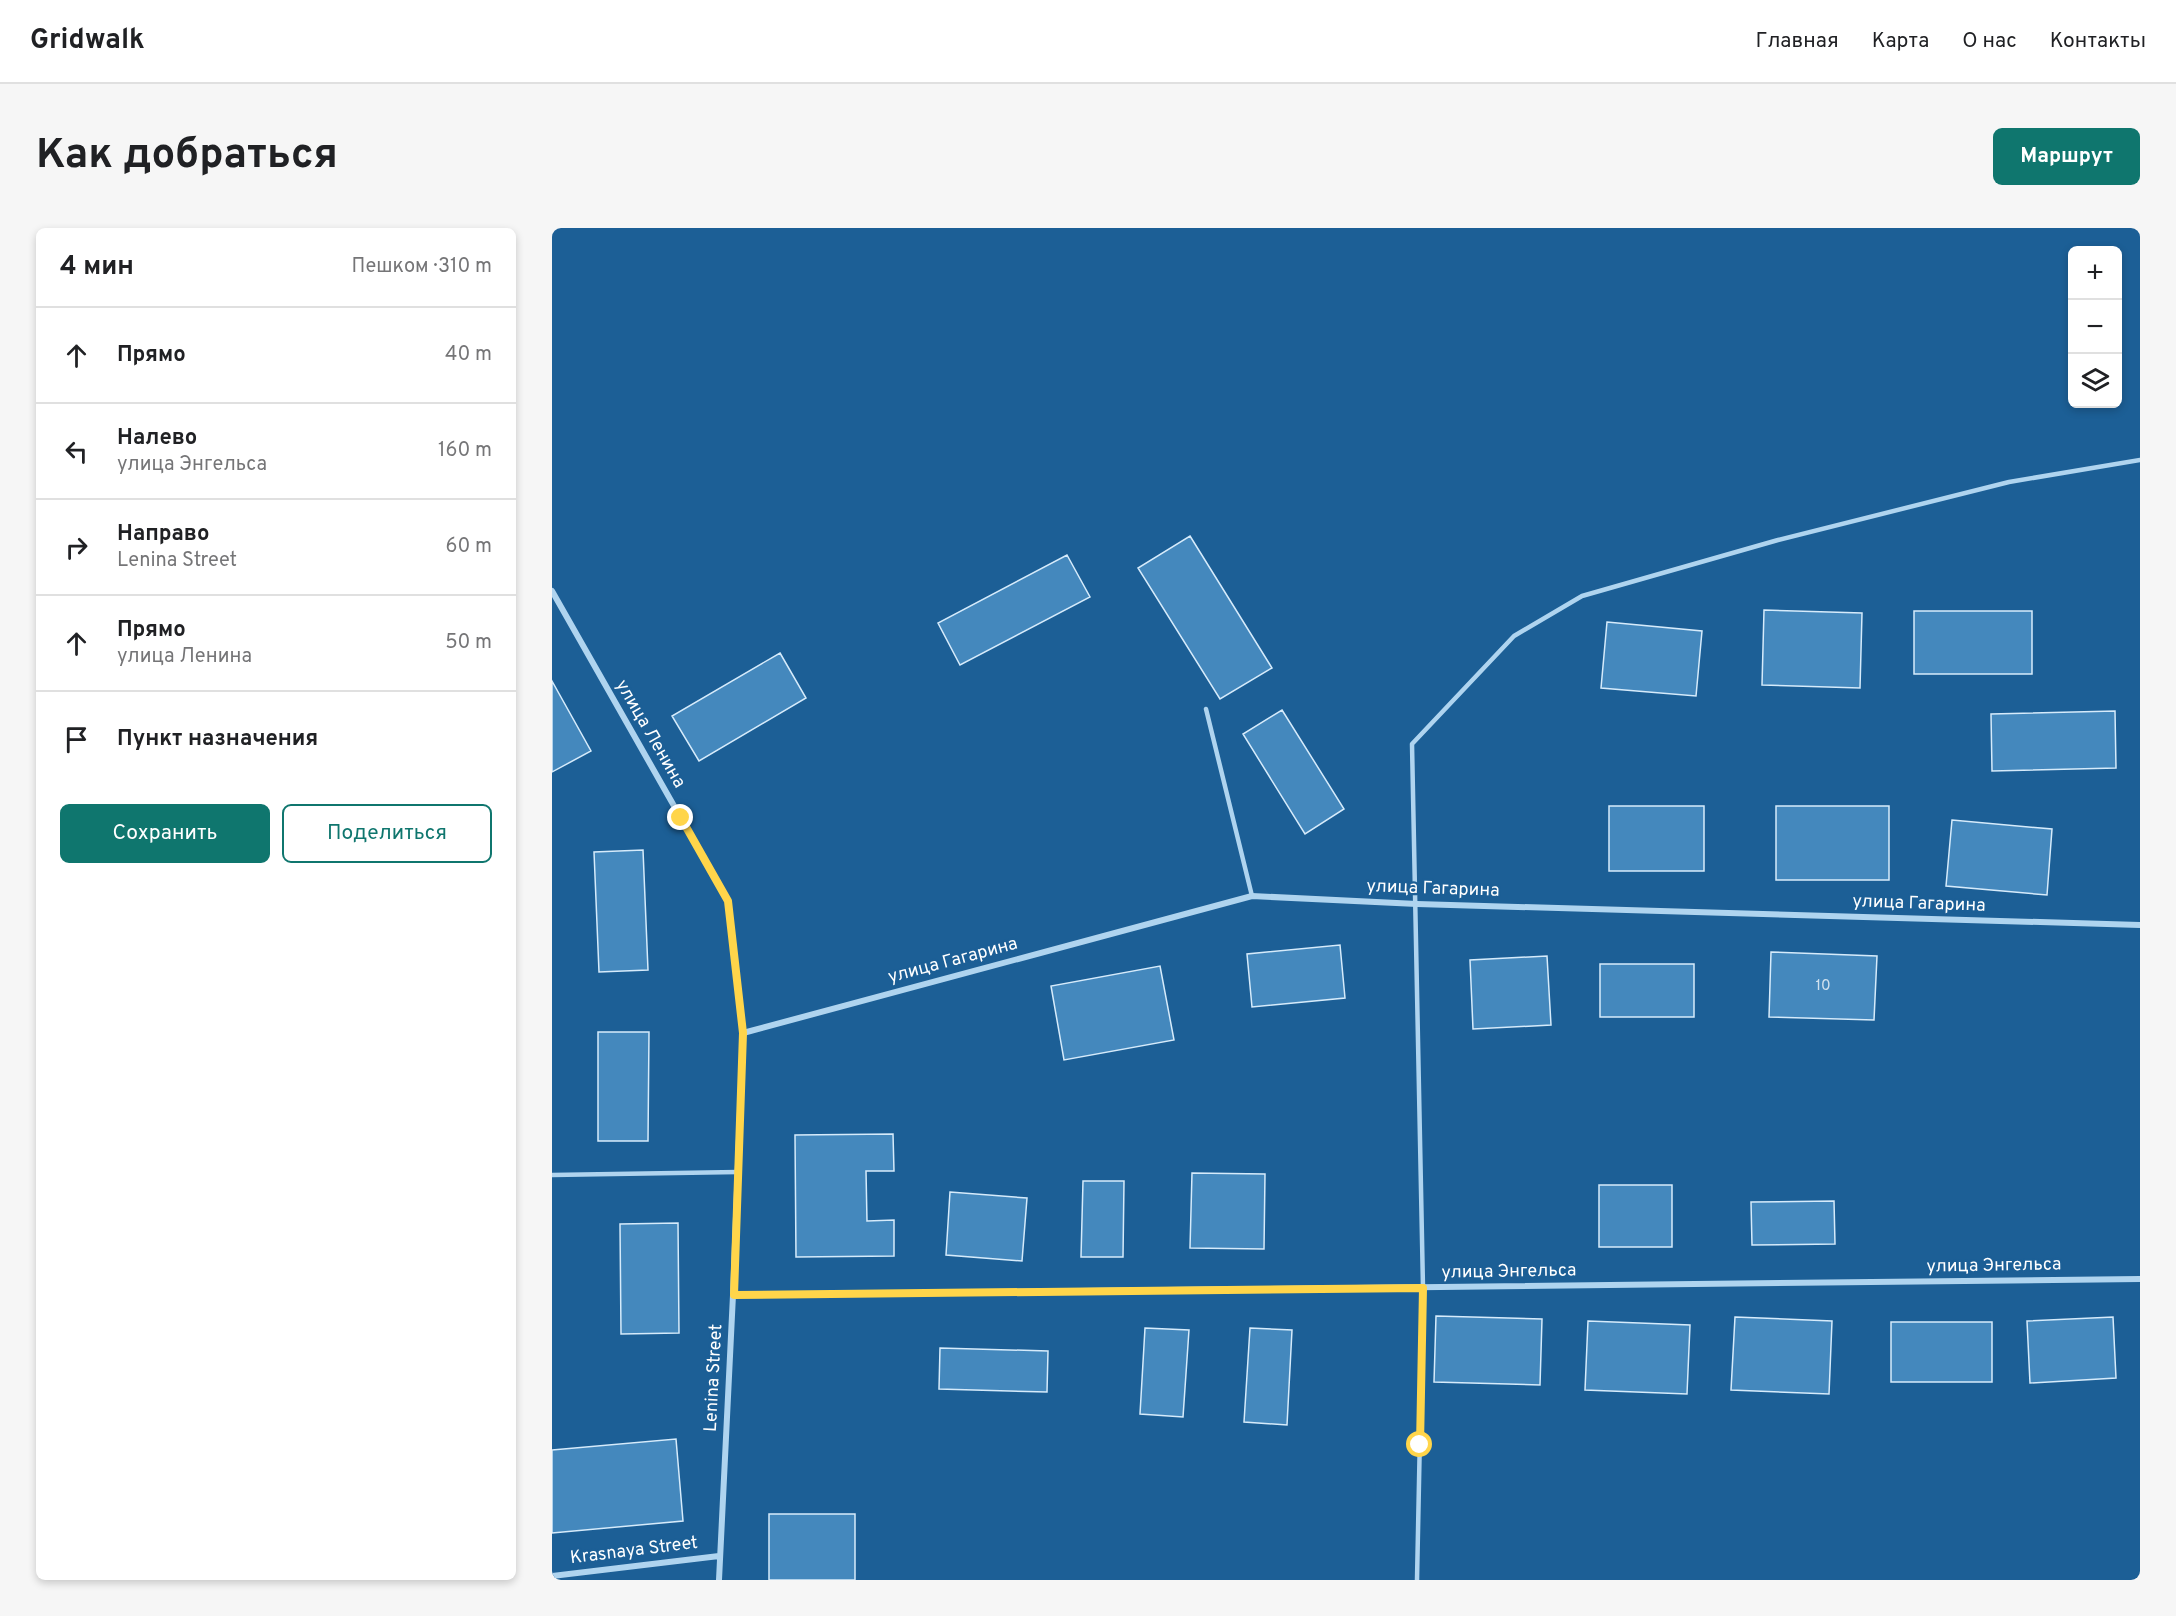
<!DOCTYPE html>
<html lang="ru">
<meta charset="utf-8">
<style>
:root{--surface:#fff;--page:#f6f6f6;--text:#202124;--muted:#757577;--line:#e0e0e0;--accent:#0f766e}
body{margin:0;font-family:Overpass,sans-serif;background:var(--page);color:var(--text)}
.controls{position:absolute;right:18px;top:18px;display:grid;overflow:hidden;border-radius:9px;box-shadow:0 3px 9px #0003}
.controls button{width:54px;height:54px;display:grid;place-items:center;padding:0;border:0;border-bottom:2px solid var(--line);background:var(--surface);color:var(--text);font:30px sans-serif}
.stop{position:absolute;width:18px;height:18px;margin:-14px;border:4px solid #ffd54a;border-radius:50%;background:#fff}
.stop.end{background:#ffd54a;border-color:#fff;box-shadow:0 2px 6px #0008}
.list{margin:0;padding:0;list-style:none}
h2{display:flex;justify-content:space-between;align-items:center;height:78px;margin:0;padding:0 24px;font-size:26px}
h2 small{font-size:20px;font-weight:400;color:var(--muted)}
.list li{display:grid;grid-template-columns:39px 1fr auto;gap:18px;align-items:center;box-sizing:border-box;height:96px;padding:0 24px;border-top:2px solid var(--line)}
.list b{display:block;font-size:22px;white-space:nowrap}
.list p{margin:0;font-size:20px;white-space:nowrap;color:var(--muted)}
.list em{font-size:20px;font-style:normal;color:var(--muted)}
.actions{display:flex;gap:12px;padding:18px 24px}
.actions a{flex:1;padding:14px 0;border:2px solid var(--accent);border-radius:9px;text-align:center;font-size:21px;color:var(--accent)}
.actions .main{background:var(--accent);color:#fff}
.icon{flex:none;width:33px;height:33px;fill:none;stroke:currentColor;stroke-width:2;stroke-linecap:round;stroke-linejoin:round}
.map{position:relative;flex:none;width:1588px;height:1352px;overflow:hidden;border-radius:9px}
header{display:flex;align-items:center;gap:36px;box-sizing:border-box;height:84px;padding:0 30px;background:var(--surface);border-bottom:2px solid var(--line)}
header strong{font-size:28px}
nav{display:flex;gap:33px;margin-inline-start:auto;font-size:21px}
.intro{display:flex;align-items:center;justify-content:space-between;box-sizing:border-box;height:144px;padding:0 36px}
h1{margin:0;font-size:42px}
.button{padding:15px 27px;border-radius:9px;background:var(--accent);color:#fff;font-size:21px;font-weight:700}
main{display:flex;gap:36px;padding:0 36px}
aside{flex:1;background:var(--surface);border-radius:9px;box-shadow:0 3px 9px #0003}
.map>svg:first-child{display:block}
</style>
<header>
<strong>Gridwalk</strong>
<nav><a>Главная</a><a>Карта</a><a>О нас</a><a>Контакты</a></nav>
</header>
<div class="intro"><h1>Как добраться</h1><a class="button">Маршрут</a></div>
<main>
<aside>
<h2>4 мин<small>Пешком · 310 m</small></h2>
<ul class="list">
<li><svg class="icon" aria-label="ahead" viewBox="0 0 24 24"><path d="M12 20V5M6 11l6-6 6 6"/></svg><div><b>Прямо</b></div><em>40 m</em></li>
<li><svg class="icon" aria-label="left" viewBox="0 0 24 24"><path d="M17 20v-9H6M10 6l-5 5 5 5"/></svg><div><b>Налево</b><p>улица Энгельса</p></div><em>160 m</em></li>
<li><svg class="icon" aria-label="right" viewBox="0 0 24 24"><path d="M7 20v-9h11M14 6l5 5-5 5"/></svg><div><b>Направо</b><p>Lenina Street</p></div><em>60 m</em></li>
<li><svg class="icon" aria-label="ahead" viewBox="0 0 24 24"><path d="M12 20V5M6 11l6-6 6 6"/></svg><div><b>Прямо</b><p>улица Ленина</p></div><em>50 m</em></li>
<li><svg class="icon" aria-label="arrive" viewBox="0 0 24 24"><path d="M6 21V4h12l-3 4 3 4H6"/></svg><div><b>Пункт назначения</b></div></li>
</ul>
<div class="actions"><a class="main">Сохранить</a><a>Поделиться</a></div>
</aside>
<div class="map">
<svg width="1588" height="1352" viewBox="0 0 1588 1352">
<rect width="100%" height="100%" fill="#1c5f96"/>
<path fill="#4488bd" stroke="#d6ebfb" stroke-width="1.5" d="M638 308 720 440 668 471 586 340Z
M515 327 538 369 408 437 386 395Z
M1212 382 1310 385 1308 460 1210 457Z
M1362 383H1480V446H1362Z
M1055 394 1150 403 1144 468 1049 460Z
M228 425 254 470 147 533 120 488Z
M0 453 39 523 0 544Z
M730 482 792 581 753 606 691 506Z
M1563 483 1564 540 1440 543 1439 486Z
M1057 578H1152V643H1057Z
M1224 578H1337V652H1224Z
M1400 592 1500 601 1495 667 1394 658Z
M91 622 96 742 47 744 42 624Z
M788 717 793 770 700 779 695 726Z
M1219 724 1325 728 1322 792 1217 789Z
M995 728 999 797 921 801 918 732Z
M1048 736H1142V789H1048Z
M608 738 622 812 512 832 499 758Z
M46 804H97L96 913H46Z
M341 906 342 943H314L315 993 342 992V1028L244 1029 243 907Z
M640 945 713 946 712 1021 638 1020Z
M531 953H572L571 1029H529Z
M1047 957H1120V1019H1047Z
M398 964 475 970 470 1033 394 1027Z
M1282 973 1283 1016 1200 1017 1199 974Z
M126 995 127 1105 69 1106 68 996Z
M884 1088 990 1091 988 1157 882 1154Z
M1183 1089 1280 1093 1277 1166 1179 1162Z
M1561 1089 1564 1150 1478 1155 1475 1093Z
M1036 1093 1138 1097 1135 1166 1033 1162Z
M1339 1094H1440V1154H1339Z
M593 1100 637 1102 631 1189 588 1186Z
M698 1100 740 1102 735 1197 692 1194Z
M388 1120 496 1123 495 1164 387 1161Z
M124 1211 131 1293 0 1305V1222Z
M217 1286H303V1352H217Z"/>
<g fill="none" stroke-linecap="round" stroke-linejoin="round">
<path stroke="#afd4ef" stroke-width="4.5" d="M654 481 700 668
M0 947 186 944
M865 1352 871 1060 860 516 962 408 1030 368 1226 312 1457 254 1588 232"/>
<path stroke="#afd4ef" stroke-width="6" d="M0 363 176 673 191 805 181 1067 167 1352
M191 805 700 668 865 676 1588 697
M181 1067 1588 1051
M0 1348 167 1328"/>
</g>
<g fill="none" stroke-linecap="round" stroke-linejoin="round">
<path stroke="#ffd54a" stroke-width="8" d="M129 590 176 673 191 805 182 1067 871 1060 868 1217"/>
</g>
<g text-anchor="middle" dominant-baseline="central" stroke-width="4.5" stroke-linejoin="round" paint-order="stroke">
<g font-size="15" fill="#d0e1ee">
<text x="1271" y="758">10</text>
</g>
<g font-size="18" fill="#fff" stroke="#1c5f96">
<text transform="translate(98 506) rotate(60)">улица Ленина</text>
<text transform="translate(881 661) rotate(2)">улица Гагарина</text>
<text transform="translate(1367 676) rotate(2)">улица Гагарина</text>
<text transform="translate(401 733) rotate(-15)">улица Гагарина</text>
<text transform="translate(1442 1038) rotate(-1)">улица Энгельса</text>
<text transform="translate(957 1044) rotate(-1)">улица Энгельса</text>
<text transform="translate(162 1150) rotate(-87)">Lenina Street</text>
<text transform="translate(82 1323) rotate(-7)">Krasnaya Street</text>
</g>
</g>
</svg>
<div class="controls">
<button>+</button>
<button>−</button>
<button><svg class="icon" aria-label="layers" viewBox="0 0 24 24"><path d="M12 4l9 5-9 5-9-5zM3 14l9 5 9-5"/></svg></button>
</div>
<div class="stop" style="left:868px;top:1217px"></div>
<div class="stop end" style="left:129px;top:590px"></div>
</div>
</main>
